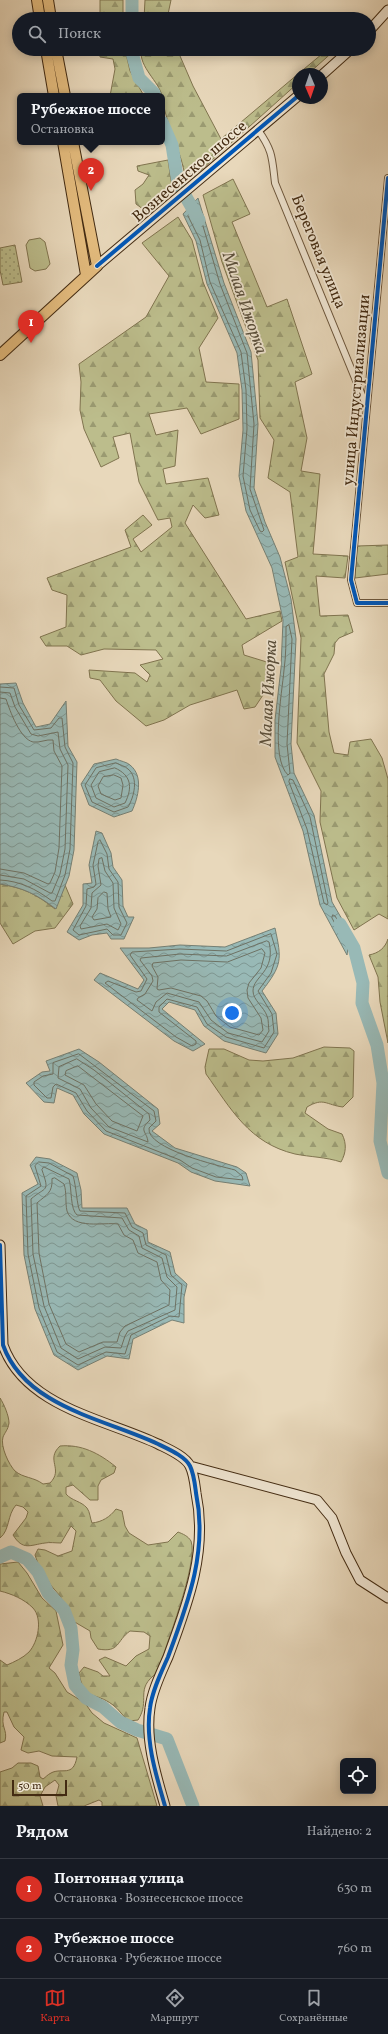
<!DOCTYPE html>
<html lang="ru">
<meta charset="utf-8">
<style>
:root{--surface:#171b24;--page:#20242c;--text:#f1f3f6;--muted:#9ea1a6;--line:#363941;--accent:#d93025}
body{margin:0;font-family:Vollkorn,serif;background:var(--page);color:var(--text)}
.controls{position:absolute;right:12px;bottom:12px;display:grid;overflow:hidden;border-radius:6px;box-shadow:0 2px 10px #0003}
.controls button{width:36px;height:36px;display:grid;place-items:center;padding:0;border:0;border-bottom:1px solid var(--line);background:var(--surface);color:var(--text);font:20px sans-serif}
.compass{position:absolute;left:292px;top:68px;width:36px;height:36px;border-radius:50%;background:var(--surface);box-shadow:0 2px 10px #0003;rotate:178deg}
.scale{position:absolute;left:12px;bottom:10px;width:55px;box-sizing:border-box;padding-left:4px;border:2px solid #432b12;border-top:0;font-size:11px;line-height:14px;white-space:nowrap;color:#432b12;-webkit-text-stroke:3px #f0e6d3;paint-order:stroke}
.you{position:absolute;left:232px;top:1013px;width:14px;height:14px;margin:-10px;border:3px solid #fff;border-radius:50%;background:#1a73e8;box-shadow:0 0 0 6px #1a73e833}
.badge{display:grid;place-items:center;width:26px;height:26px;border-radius:50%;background:var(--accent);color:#fff;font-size:13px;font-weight:700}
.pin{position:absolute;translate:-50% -33px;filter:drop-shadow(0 1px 2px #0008)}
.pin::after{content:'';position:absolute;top:21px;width:14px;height:12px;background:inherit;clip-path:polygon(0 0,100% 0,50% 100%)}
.popup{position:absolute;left:17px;top:93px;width:148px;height:52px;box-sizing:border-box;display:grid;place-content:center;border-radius:6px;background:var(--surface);filter:drop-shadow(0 1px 3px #0005);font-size:13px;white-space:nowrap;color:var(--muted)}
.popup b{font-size:15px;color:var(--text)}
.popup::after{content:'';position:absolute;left:50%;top:100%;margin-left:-8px;border:8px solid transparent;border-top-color:var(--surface)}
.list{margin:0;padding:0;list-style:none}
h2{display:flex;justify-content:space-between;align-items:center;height:52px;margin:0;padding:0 16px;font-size:17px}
h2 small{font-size:13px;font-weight:400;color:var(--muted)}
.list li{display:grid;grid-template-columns:26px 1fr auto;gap:12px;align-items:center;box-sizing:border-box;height:60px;padding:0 16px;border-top:1px solid var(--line)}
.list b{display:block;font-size:15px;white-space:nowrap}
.list p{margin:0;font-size:13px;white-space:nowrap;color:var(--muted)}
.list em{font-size:13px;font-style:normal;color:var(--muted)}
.icon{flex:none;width:22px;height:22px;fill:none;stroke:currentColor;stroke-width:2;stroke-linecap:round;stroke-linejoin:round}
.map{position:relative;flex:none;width:388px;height:1806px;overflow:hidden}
.search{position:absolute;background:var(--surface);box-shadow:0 2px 10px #0003;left:12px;right:12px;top:12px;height:44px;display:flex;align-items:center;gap:10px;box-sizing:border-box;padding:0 14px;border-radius:22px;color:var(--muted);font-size:15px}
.sheet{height:172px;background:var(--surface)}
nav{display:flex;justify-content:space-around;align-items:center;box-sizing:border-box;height:56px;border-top:1px solid var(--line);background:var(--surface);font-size:11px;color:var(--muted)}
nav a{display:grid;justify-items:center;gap:2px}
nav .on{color:var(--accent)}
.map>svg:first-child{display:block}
</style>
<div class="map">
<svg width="388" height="1806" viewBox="0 0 388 1806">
<defs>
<pattern id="green-dots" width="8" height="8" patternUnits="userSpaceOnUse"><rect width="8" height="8" fill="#bcbd8c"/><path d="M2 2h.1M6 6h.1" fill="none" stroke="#9a9a71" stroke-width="1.8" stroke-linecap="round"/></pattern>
<pattern id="forest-firs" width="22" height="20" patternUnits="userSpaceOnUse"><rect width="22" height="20" fill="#bcbd8c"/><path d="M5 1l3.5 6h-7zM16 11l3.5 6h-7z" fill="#9a9a71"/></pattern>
<pattern id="water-waves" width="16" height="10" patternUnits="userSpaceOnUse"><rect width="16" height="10" fill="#98b9b6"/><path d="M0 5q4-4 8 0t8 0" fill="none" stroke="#7e9793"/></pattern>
</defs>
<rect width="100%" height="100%" fill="#e8d8bb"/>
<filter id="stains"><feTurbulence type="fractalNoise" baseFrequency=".005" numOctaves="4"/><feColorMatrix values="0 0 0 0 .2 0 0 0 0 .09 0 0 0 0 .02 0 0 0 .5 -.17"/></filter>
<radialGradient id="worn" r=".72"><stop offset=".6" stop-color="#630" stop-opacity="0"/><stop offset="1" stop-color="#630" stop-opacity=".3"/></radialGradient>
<path fill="url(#green-dots)" stroke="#80744f" d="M15 245 22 282 3 285 0 270V248Z"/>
<path fill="url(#forest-firs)" stroke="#80744f" d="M100 0H123V19H100Z
M145 0H171L167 19H144Z
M100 49H125L130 71 144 96H110L115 69 113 59 100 57Z
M141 49H177L193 86 221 139 298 74V83L201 170C194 173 190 175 184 171 180 151 171 134 166 115 164 108 163 102 162 96 159 81 139 68 141 49Z
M328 49H336L308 74H298Z
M168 160 172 187 160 196 147 212 136 204 135 190 143 184 149 175 138 171 137 166Z
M233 179 250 214 232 222 267 307 287 299 312 374 295 382 307 438 301 471 320 474 313 554 348 556 345 578 316 576 320 616 348 615 353 632 339 638 335 643 334 654 324 674 329 732 334 753 348 755 350 742 371 739 382 758 388 779V919L379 914 354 930 337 898 320 822 321 791 297 743 301 638 285 562 298 557 290 492 268 478 274 440 260 418 258 360 222 262 203 195Z
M178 217 192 240 203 282 218 318 199 348 206 382 239 384V419L201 434 187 408 149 414 156 435 178 430 175 466 163 469 166 484 208 478 219 515 205 518 193 505 185 523 246 619 280 611 282 621 242 645 244 655 270 663 273 680 255 707 244 709 237 690 190 705 164 720 146 726 116 701 100 680 90 678 89 670 135 673 147 682 150 675 140 665 163 659 156 650 104 649 81 655 67 646H46L40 637 66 627 67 595 52 590 47 578 131 547 125 530 143 515 152 525 133 539 141 552 172 527 170 518 158 520 139 482 130 433 113 437 119 458 101 467 84 429 80 410 81 382 79 364 146 317 169 276 142 243Z
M388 545V574L355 578 357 546Z
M0 884C24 888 36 894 55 909L65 885 73 904 55 928 35 931 13 944 0 923Z
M388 939V1043L380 1002 378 977 369 955C379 953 385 948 388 939Z
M324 1047 350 1048 354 1051 353 1097 343 1107C326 1105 324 1097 307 1107L305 1113 328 1129 342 1134C347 1144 346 1153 341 1162 326 1157 310 1157 295 1154 249 1143 231 1109 206 1074L205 1067 209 1049H224L249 1060 263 1061 293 1058Z
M0 1398C4 1404 9 1416 9 1423 8 1430 5 1432 3 1437 0 1446 9 1465 15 1471 23 1478 34 1477 43 1484L50 1483C64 1469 45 1460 60 1446 81 1444 99 1453 116 1467L114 1473 101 1480 98 1486V1500H90L73 1485 66 1487V1494C72 1501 81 1501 87 1508 90 1512 90 1518 92 1523 102 1522 110 1517 116 1509L122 1511 125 1526 129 1533 148 1545 168 1542 178 1532C183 1534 188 1536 191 1541 199 1562 165 1648 157 1673 134 1689 151 1700 138 1720L129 1721C122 1716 120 1710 113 1705 95 1691 84 1702 79 1673L84 1667 98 1672 103 1676H110L99 1660 105 1657 126 1666 136 1656 149 1649 150 1636 144 1632 130 1631C116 1641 120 1653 98 1649L91 1638 90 1631 73 1621 60 1596 42 1575 35 1555 38 1549 45 1550 58 1556 72 1551 76 1531 71 1526 61 1543C56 1543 49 1542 45 1543 30 1545 23 1551 13 1535L26 1518 28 1512 23 1507 16 1505C7 1515 10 1530 0 1538Z
M18 1562 27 1573 42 1598 56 1611 63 1645 49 1668 55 1673 67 1692 85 1703 92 1713 104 1723 137 1738 157 1806H102V1802L99 1800 84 1806H58L56 1796 59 1785 55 1780 45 1787 40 1796 43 1806H0V1772L12 1768 18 1763H31L38 1766 40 1777 43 1779C46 1777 47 1775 51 1773 62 1767 73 1778 77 1757L52 1756 39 1751 28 1753 21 1750 24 1737 14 1727 7 1712H4C0 1728 8 1729 5 1741L0 1743V1660L7 1665C14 1662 23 1658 29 1652 38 1642 43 1619 33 1608 24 1599 12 1594 0 1591V1564Z"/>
<path fill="#bcbd8c" stroke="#80744f" d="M40 238 45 242 50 264 46 269 35 271 30 268 26 245 29 240Z"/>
<path fill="url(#water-waves)" stroke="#768074" d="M198 198 224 283 251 352 258 424 254 488 265 522 280 557 291 599 296 639 291 744 294 773 314 815 332 902 350 933 347 955 320 905 303 831 275 757V720L281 668 283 620 272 568 246 511 239 476 243 430 242 390 237 353 207 284 196 241 183 214Z
M16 683 23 703 36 727 50 724 66 701 68 746 77 762 74 850 69 876 56 909C36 894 24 888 0 884V684Z
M116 759C120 761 127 762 130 765 144 776 138 798 132 811L114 817 89 805 81 784 94 764Z
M96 831 102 833 111 853 113 867 122 880 123 906 128 917H134L124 939H111L107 933 92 935 79 940 67 932 83 905V884L92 883 89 865Z
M275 928C282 960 282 965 262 991L276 1013 278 1034 266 1053 224 1041 204 1026 195 1010 169 1002 162 1009 205 1044 193 1051 174 1041 94 980 100 973 138 989 144 980 120 948H149L180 945 225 947Z
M79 1049 99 1062 158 1109 160 1124 152 1131 175 1148 237 1167 246 1173 250 1186 215 1181 191 1172 178 1163 104 1134 84 1114 73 1095 57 1088 54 1103 44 1102 26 1083 42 1072 50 1071 46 1061Z
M36 1157 50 1159 77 1173 81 1190 82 1208H127L135 1224 147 1230 148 1242 170 1252 175 1273 187 1284 184 1297V1323L172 1320 133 1339 129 1359 107 1356 78 1370 54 1355 35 1309 24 1255 22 1193 38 1184 30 1165Z"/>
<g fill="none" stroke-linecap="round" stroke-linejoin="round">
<path stroke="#6e7264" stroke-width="1" d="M195 208 198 209 220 284 247 353 254 424 250 489 264 530 262 532 260 531 250 510 243 476 247 429 246 390 241 352 210 282 200 240 188 216Z
M289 625 292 639 287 744 290 773 288 775C270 758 282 693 284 670 286 656 286 641 286 627Z
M0 687 14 688 19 705 34 730 51 728 59 718H62L65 747 73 763 70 849 65 875 55 901H52C36 889 20 881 0 880
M0 692 10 693 15 707 31 734 38 736 58 732 60 749 68 765 65 849 60 874 52 893H50L24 879 0 875
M0 698 6 699C10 711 20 739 33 742 40 743 46 739 53 740L54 751 62 766 59 848 55 872 50 883 48 884 24 873 0 869
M116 763C120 765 125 766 128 769 139 778 134 797 128 807L114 812 92 802 85 785 96 768Z
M115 768C131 775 133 787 125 803L114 807 96 798 91 785 99 772Z
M114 775 121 778 123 785 121 798 115 800 101 794 98 786 103 777Z
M290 779 293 780 310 817 328 903 327 905 324 903 307 829 289 782Z
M100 840 107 854 109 869 118 882 119 907 127 923 121 935H113L107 929 79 935 73 930 86 906 87 889 94 887 96 884 93 865 98 842Z
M102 858 105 871 113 883 114 908 121 924 118 930 107 924 81 929 80 926 91 908 92 893 101 885 98 866 99 859Z
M104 892 107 893 108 909 111 917 94 920 92 917 97 909 98 898Z
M333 915 335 916 346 934 345 937H342L332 918Z
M271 934 277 954 271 973 258 991 272 1014 274 1032 264 1048 226 1037 207 1024 197 1007 167 999 159 1007V1012L196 1041V1044L192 1046 176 1037 105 983 108 981 136 992 141 991 147 979 130 955 132 952 180 949 226 951Z
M267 941 269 942C276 972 253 976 253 991 253 1000 264 1007 267 1016 269 1020 268 1027 269 1031L262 1042 228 1033 211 1020 199 1002 167 993 156 1002 152 1011 137 1000 138 998 145 994 153 981 152 976 140 960 141 958 180 954 226 956Z
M262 949 265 953 261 968 249 983 247 990 248 998 261 1018 263 1030 259 1035 230 1027 216 1016 207 1001 201 996 171 988 159 990 157 989 158 977 152 966 153 963 181 960 227 962Z
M79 1054 154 1111 156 1121 149 1128C146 1149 220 1166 235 1170L242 1176 243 1180 216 1177 192 1168 180 1160 106 1131 87 1111 76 1093 56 1084 53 1087 51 1098H47L34 1085V1082L43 1076 53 1074V1063Z
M77 1059 94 1070 149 1114 150 1120C138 1131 147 1131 148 1142L109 1127 91 1108 80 1089 58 1078 59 1067Z
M78 1066 143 1116 137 1131 112 1121 96 1104 84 1085 65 1075 66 1071Z
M39 1162 49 1163 73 1176C76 1184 77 1207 80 1211L125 1213 132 1227 143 1233 146 1245 166 1255 171 1275 182 1285 179 1317 170 1316 131 1335 125 1354 106 1352 78 1365 57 1352 39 1308 28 1254 26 1196 41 1186 35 1166Z
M44 1167 69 1179C72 1189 70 1209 77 1215L122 1218 129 1230 139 1236 142 1248 162 1258 167 1277 177 1287 175 1310 128 1331 125 1336 121 1348 105 1347 78 1359 61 1348 44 1306 33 1254 31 1199C46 1186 50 1193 42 1170Z
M55 1178 64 1184C67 1193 65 1202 67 1211 73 1230 104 1222 118 1224L124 1235 133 1240 138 1253 157 1262 161 1280 170 1290 169 1305 125 1326 120 1332 117 1342H103L79 1352 66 1344 49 1304 39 1253 37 1203C46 1195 53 1193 52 1179Z"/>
<path stroke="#98b9b6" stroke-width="13" d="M132 19V0
M131 49 139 78 154 93 155 96
M162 122 172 145 178 183 199 220
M340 924 354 948 363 983 362 1003 377 1045 383 1083 380 1141 388 1173
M0 1557 11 1552 27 1559 38 1572 48 1593 64 1610 71 1628 73 1650 71 1665 75 1685 86 1698 103 1707 120 1722 137 1730 167 1739 193 1806"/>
<g stroke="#6c563c" stroke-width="8">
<path id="street" d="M258 130C273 151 272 158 275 183L366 405
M388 178 351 580 357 603H388"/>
</g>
<g stroke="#432b12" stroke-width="11">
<path id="secondary" d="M369 31 388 10
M322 75 351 49
M97 266 298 96
M0 1245 3 1345C25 1407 105 1419 158 1444 168 1449 185 1456 190 1466 194 1474 195 1485 196 1493 208 1551 188 1603 168 1657 161 1673 152 1691 150 1708 145 1740 156 1775 165 1806
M190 1466 317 1500 332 1518 346 1553 360 1580 388 1598"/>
</g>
<g stroke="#432b12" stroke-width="12">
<path id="primary" d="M37 0 40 19
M48 0 51 19
M46 49 54 96
M56 49 65 96
M63 142 86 275
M0 355 97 266 73 142"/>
</g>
<use href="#street" stroke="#f0e6d3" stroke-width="6"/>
<use href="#secondary" stroke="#f0e6d3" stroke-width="9"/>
<use href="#primary" stroke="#e4bc7e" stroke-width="10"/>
<g stroke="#f0e6d3" stroke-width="6">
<path id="cycleway" d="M388 178 351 580 357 603H388
M97 266 298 96
M0 1245 3 1345C25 1407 105 1419 158 1444 168 1449 185 1456 190 1466 194 1474 195 1485 196 1493 208 1551 188 1603 168 1657 161 1673 152 1691 150 1708 145 1740 156 1775 165 1806"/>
</g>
<use href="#cycleway" stroke="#0057b8" stroke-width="4"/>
</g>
<g text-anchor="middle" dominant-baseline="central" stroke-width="3.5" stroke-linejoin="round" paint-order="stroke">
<g font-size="16" fill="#432b12" stroke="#f0e6d3">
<text transform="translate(190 172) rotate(-41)">Вознесенское шоссе</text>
<text transform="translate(318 252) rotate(68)">Береговая улица</text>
<text transform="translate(357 390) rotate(-85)">улица Индустриализации</text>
</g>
<g font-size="17" font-style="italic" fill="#584e3b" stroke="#f0e6d3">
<text transform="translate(244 303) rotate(71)">Малая Ижорка</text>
<text transform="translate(269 693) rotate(-87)">Малая Ижорка</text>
</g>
</g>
<rect width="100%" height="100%" filter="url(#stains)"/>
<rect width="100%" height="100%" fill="url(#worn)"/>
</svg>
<div class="controls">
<button><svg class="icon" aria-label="locate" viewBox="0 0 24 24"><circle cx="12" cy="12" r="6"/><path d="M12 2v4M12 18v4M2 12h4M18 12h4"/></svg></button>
</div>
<svg class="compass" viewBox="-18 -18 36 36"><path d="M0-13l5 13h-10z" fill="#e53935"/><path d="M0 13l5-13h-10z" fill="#9ea1a6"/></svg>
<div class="scale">50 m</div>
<div class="you"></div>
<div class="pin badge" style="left:31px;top:343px">1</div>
<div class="pin badge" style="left:91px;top:191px">2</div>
<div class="popup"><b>Рубежное шоссе</b>Остановка</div>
<div class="search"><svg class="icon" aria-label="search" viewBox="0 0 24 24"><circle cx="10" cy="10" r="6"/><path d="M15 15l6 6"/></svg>Поиск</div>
</div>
<section class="sheet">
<h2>Рядом<small>Найдено: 2</small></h2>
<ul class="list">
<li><span class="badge">1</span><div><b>Понтонная улица</b><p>Остановка · Вознесенское шоссе</p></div><em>630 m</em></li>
<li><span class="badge">2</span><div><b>Рубежное шоссе</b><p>Остановка · Рубежное шоссе</p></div><em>760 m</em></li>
</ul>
</section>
<nav>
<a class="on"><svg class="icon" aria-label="map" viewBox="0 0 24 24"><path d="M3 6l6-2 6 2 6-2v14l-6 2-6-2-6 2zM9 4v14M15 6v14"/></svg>Карта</a>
<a><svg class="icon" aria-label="directions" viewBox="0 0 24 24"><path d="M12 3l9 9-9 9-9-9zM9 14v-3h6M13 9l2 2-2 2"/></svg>Маршрут</a>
<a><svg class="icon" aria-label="saved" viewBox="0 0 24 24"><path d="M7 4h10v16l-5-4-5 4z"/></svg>Сохранённые</a>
</nav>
